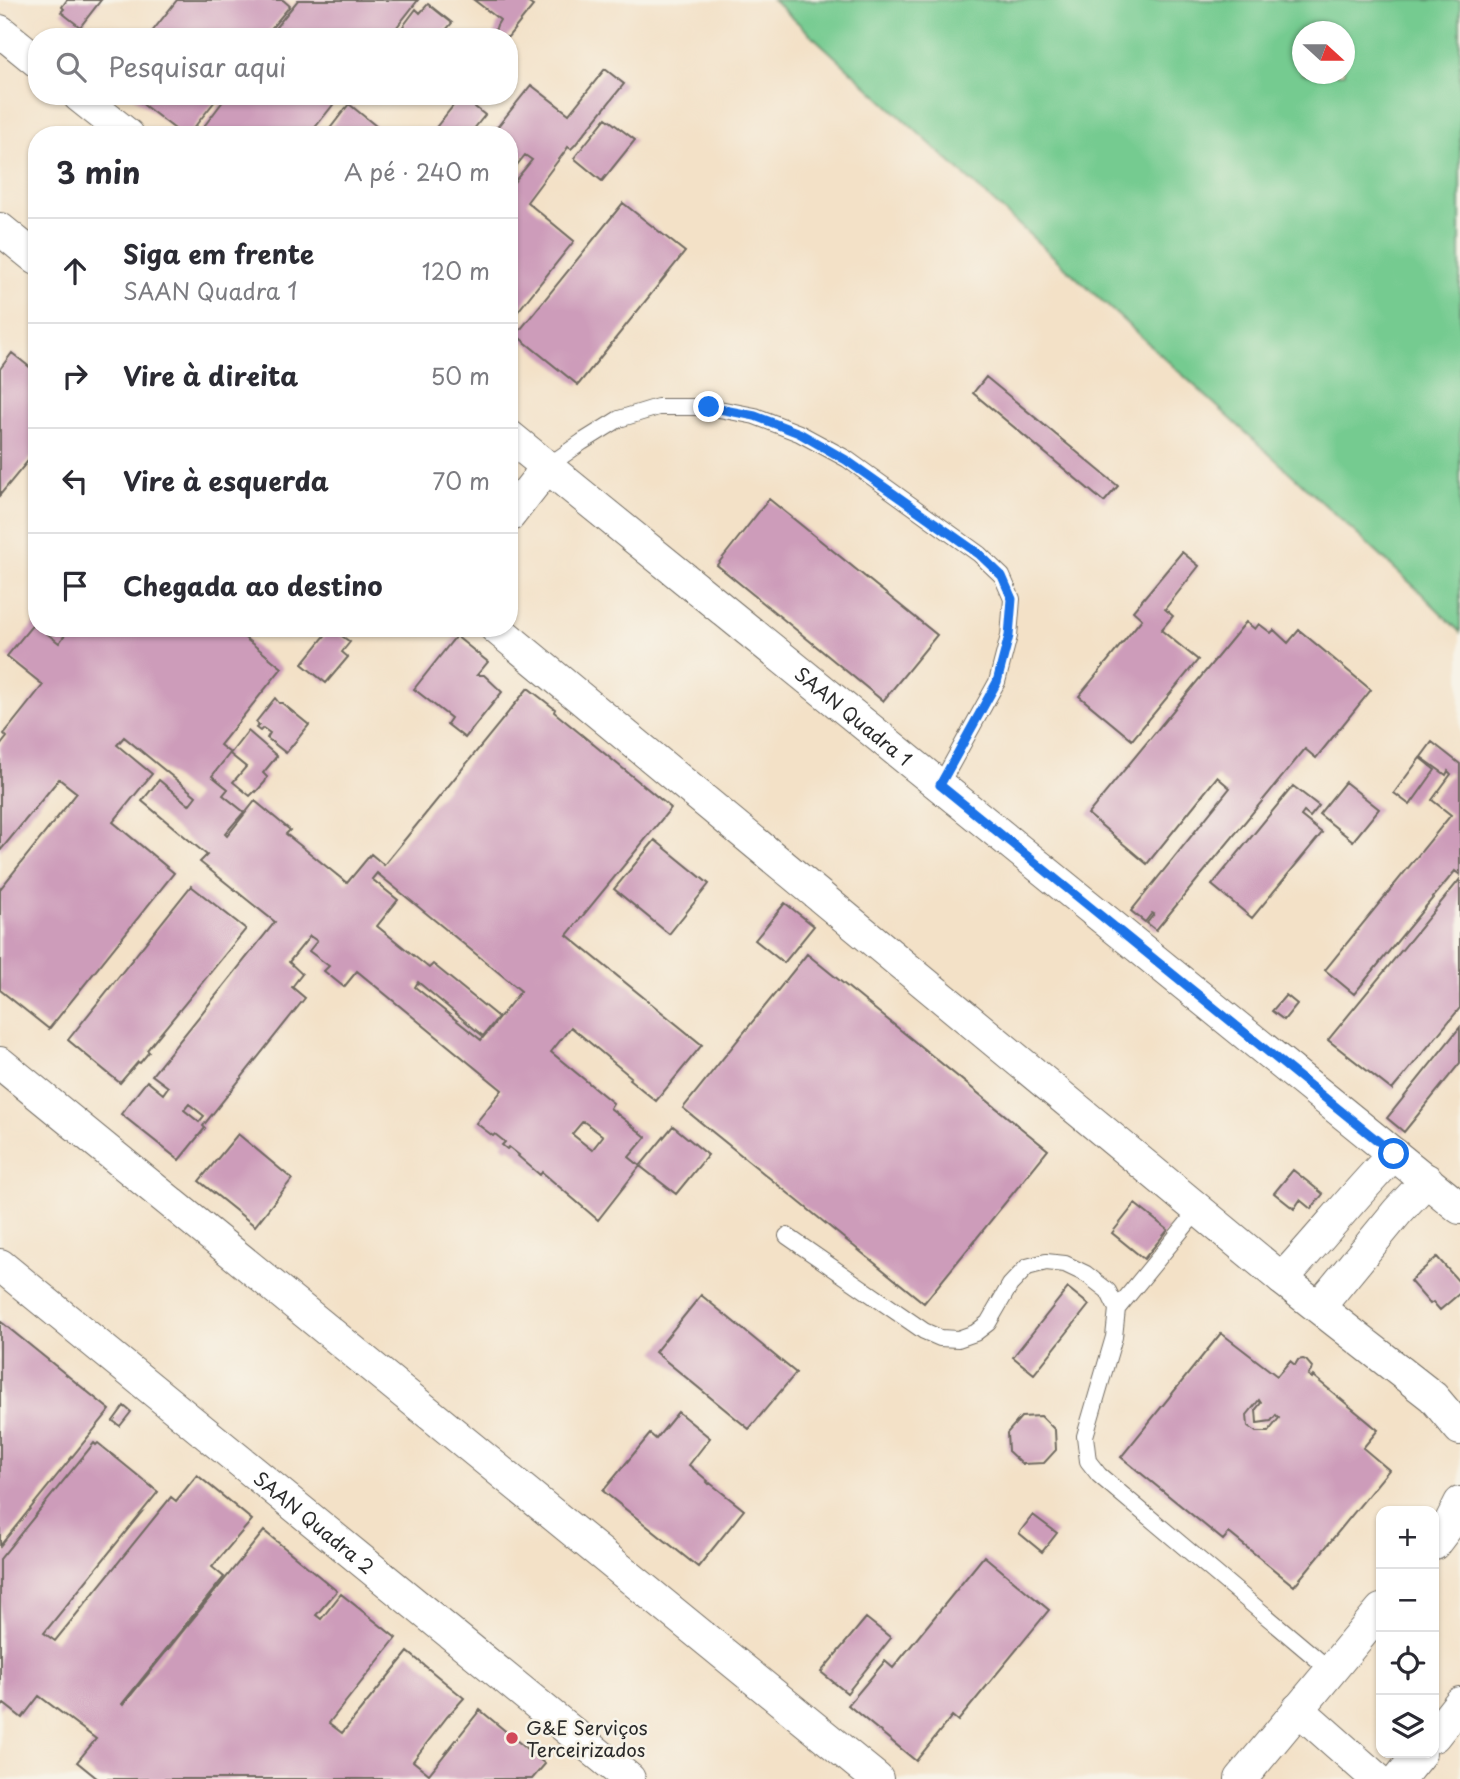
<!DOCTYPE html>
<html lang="pt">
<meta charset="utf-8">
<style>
:root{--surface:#fff;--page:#f7f7f7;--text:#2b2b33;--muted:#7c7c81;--line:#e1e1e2}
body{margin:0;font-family:"Playpen Sans",sans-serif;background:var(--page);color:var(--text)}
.controls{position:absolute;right:21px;bottom:21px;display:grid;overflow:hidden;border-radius:14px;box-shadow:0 2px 5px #0004}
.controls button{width:63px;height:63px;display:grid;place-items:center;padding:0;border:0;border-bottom:2px solid var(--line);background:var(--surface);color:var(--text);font:35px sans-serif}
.compass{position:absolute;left:1292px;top:21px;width:63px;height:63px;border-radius:50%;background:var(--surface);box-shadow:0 2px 5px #0004;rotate:111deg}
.stop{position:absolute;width:21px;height:21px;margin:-16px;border:5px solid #1a73e8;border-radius:50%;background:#fff}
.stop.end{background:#1a73e8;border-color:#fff;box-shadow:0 2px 7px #0008}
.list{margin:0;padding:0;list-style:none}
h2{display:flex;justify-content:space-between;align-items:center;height:91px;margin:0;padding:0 28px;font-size:30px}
h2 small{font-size:23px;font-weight:400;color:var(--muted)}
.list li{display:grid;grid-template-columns:46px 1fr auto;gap:21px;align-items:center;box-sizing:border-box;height:105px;padding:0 28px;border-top:2px solid var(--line)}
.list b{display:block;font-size:26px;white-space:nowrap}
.list p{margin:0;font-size:23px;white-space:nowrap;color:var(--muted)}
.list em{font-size:23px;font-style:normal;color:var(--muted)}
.icon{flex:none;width:38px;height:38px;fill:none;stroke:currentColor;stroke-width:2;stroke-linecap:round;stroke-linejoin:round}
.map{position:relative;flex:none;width:1460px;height:1779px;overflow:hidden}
.search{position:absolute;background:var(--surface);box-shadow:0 2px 5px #0004;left:28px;top:28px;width:490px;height:77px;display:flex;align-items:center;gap:18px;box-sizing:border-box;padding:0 24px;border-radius:28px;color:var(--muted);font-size:26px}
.panel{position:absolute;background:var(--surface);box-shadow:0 2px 5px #0004;left:28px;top:126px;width:490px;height:511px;border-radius:28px}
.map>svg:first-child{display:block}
</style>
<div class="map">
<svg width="1460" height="1779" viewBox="0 0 1460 1779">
<rect width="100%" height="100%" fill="#f7f3e8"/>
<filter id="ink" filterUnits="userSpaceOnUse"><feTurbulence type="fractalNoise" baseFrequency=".0143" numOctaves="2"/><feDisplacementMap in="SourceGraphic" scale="14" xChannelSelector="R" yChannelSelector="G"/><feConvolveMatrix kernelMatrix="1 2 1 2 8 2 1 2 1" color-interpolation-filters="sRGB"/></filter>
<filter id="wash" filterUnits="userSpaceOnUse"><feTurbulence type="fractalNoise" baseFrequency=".00686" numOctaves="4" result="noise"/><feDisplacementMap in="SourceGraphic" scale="28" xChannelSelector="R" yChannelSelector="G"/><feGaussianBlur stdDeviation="1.57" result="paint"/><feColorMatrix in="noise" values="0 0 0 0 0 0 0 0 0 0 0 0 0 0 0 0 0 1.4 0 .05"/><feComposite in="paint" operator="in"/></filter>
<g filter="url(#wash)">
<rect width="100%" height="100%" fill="#f3e1c7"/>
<path fill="#75cb90" stroke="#507b5e" stroke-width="2" fill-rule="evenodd" d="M773 0H1460V632L1418 590ZM1302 32H1344V74H1302Z"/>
<g id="blocks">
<path fill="#cd9cba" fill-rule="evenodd" d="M67 0H101L80 27 61 12 64 9 62 7Z
M177 0H283L290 6 264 37H148Z
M298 0H418L389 37H268Z
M474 0H524L533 6 508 37H493L497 25 500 20Z
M428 4 452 23 440 37H395L416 9 420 13Z
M605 69 624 84 575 145 571 149 568 147 566 150 527 202 574 241 511 320 509 319V194L512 190 509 188 532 160 525 155 509 175V135H491L531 85 569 114Z
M132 96H219L188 135H177L173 132 175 129Z
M227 96H340L309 135H209L202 129Z
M461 96 485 115 469 135H430Z
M349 104 387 135H325Z
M606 118 635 140 602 181 574 158Z
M623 203 685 252 578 385 516 335Z
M12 353 37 373V450L0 495V369Z
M986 377 1118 486 1104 502 973 393Z
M769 499 937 635 883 701 717 565Z
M1182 552 1199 566 1165 609 1173 616 1161 630 1198 660 1132 740 1079 696 1142 619 1133 611Z
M1246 622 1255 629 1259 624 1271 633 1274 630 1288 643 1299 630 1371 690 1316 758 1305 749 1156 930 1147 923 1154 914 1152 913 1145 922 1131 911 1230 788 1217 777 1147 864 1088 814Z
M34 623 37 625V628H40L59 643 70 628H253L245 638 282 668 220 745 230 753 212 776 228 789 223 795 244 812 225 834 227 836 255 801 290 830 286 834 347 883 371 854 384 865 528 688 555 709 554 712 671 808 567 935 702 1045 656 1101 629 1079 631 1077 571 1027 551 1052 613 1103 610 1108 646 1137 629 1157 640 1166 598 1220 542 1172 540 1175 518 1156 519 1155 509 1147 507 1149 502 1145 505 1142 495 1134 493 1136 476 1123 502 1090 357 971 344 987 324 971 329 966 309 951 317 941 310 936 289 962 302 974 292 987 305 998 203 1126 205 1128 179 1160 121 1114 147 1081 163 1094 168 1087 152 1075 275 922 200 862 207 855 142 801 159 780 189 805 196 796 124 737 117 745 152 774 113 822 174 873 49 1029 0 990V889L77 793 59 779 0 851V746L7 737 4 734 43 685 7 656ZM377 873 521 991 481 1040 415 987 418 982 483 1036 498 1017 433 964 429 968 377 926 398 900 372 879ZM189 1104 204 1116 199 1122 184 1110ZM583 1121 603 1136 592 1150 572 1134Z
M331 628 350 642 342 652 348 657 326 683 302 664Z
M456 636 488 662 477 675H484L502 692 465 738 447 724 451 718 414 689Z
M275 698 279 703H282L309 725 286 753 267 738 270 733 263 728 260 731 256 728 259 725 256 722Z
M248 731 277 756 263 773 267 777 265 782 256 792 255 791 250 796 233 782 246 767 230 754Z
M1432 742 1460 764V875L1455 871 1354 994 1325 970 1451 815 1432 800 1451 774 1448 771 1446 775 1421 757Z
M1420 758 1435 770 1410 805 1394 793Z
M1345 782 1379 809 1353 841 1319 814Z
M1293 786 1319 806 1310 817 1304 812 1301 816 1322 833 1252 918 1212 885Z
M655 840 709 884 669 934 614 889Z
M1460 879V1008L1392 1090 1328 1040Z
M191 886 246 929 147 1050 149 1052 140 1063 138 1062 120 1083 68 1040Z
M785 903 814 926 784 963 755 940Z
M807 954 1048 1150 924 1303 683 1108Z
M1286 995 1297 1004 1284 1020 1272 1011Z
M1460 1027V1063L1404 1132 1387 1118Z
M673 1126 708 1155 676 1194 640 1166Z
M238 1134 292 1179 255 1226 199 1181Z
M1293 1170 1323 1194 1311 1209 1300 1200 1294 1209 1274 1193Z
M1135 1204 1168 1230 1144 1259 1112 1233Z
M1437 1257 1460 1283V1293L1440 1310 1433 1302 1430 1304 1410 1281Z
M1068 1288 1089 1305 1034 1374 1013 1357Z
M701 1295 796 1373 749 1429 655 1352Z
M0 1321 110 1410 0 1546Z
M1221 1333 1277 1376 1290 1361 1295 1365 1298 1360 1303 1359 1306 1360 1312 1367 1311 1371 1308 1375 1312 1378 1313 1376 1378 1430 1363 1448 1389 1470 1294 1586 1229 1533 1223 1540 1121 1457ZM1259 1400 1261 1403 1256 1409 1257 1423 1271 1421 1276 1415 1279 1418 1268 1432H1256L1248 1426 1247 1415Z
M124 1406 131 1412 120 1426 113 1421Z
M678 1412 710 1438 689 1465 708 1481 707 1482 709 1484 710 1483 744 1510 698 1567 603 1491 650 1434 656 1439Z
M1041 1416 1055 1430 1056 1450 1044 1463 1022 1464 1008 1451 1007 1433 1021 1417Z
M94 1443 96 1445 98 1443 158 1492 44 1633 55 1641 171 1497 176 1501 197 1475 252 1520 212 1567 224 1577 122 1704 123 1705 264 1531 337 1591 316 1615 321 1619 341 1594 396 1638 329 1723 342 1733 408 1652 464 1698 447 1717 413 1761 429 1774 480 1710 545 1764 532 1779H98L77 1762 96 1739 39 1696 22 1718 4 1704 0 1709V1559Z
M1033 1515 1057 1533 1042 1552 1019 1533Z
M984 1556 1049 1610 958 1721 952 1716 916 1761 848 1705 885 1661 893 1668Z
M866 1618 891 1638 847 1693 821 1672Z"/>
</g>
</g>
<g filter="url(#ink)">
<use href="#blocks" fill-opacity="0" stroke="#716b62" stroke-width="2"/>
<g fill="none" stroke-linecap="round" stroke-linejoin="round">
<g stroke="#716b62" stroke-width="18">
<path id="lane" d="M548 466 582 442 619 419 658 407H709L755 416 799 433 847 459 979 554 1002 576 1012 599 1009 636 997 682 940 785
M787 1236 924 1331 940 1338 958 1339 975 1333 988 1323 1010 1285 1027 1267 1046 1262 1065 1264 1086 1274 1108 1291 1117 1309 1114 1337 1085 1436 1088 1461 1099 1475 1330 1670
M1117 1309 1198 1210"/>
</g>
<g stroke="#716b62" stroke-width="34">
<g id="street">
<path d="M0 31 37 61"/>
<path d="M79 96 128 135"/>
<path d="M0 229 37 259"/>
<path id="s1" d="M509 436 1460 1208"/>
<path d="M509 516 548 466"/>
<path d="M496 628 1282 1279 1433 1397 1460 1429"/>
<path d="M0 1063 877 1779"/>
<path id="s2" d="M0 1265 629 1779"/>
<path d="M1282 1279C1320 1238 1355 1194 1394 1154"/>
<path d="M1319 1307 1398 1211 1427 1180"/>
<path d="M1434 1544 1450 1523 1460 1503"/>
<path d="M1298 1709 1377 1779"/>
<path d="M1434 1736 1460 1703"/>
<path d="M1241 1779 1381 1610"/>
<path d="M1399 1779 1420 1753"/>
</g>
</g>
<use href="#lane" stroke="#fff" stroke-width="16"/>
<use href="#street" stroke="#fff" stroke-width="32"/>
</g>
</g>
<g fill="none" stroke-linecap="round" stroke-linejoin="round" filter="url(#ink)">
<path stroke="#1a73e8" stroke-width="9" d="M709 407 755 416 799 433 846 460 979 554 1002 576 1012 599 1009 636 997 682 940 785 1394 1154"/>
</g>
<circle fill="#d1495b" stroke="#f7f3e8" stroke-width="2.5" cx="512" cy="1738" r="7"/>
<g text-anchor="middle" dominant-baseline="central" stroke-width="5" stroke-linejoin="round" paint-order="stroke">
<g font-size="19" fill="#2b2b2b" stroke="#f7f3e8">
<text stroke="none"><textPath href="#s1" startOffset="444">SAAN Quadra 1</textPath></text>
<text stroke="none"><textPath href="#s2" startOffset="406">SAAN Quadra 2</textPath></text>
</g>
<g font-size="19" fill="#2b2b2b" stroke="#f7f3e8" text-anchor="start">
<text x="526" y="1727">G&amp;E Serviços<tspan x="526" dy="22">Terceirizados</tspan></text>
</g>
</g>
</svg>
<div class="controls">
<button>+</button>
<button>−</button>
<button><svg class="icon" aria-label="locate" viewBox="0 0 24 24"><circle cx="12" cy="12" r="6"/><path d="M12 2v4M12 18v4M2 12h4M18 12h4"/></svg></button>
<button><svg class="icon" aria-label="layers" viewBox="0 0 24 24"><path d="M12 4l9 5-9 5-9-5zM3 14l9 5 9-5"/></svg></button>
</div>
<svg class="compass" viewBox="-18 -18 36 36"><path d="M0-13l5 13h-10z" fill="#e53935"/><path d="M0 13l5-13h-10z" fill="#7c7c81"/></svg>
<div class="stop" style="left:1394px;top:1154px"></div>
<div class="stop end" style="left:709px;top:407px"></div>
<div class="search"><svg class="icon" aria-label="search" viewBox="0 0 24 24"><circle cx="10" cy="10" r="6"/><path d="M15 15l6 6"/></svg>Pesquisar aqui</div>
<section class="panel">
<h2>3 min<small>A pé · 240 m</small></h2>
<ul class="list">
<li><svg class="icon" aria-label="ahead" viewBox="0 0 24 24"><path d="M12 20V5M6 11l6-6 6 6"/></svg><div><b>Siga em frente</b><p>SAAN Quadra 1</p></div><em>120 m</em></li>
<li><svg class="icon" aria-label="right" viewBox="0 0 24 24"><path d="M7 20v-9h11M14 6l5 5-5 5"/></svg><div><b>Vire à direita</b></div><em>50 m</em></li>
<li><svg class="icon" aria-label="left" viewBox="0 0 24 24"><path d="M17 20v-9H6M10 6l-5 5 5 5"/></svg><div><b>Vire à esquerda</b></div><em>70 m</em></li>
<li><svg class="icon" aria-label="arrive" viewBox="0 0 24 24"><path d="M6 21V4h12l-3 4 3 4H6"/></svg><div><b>Chegada ao destino</b></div></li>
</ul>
</section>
</div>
